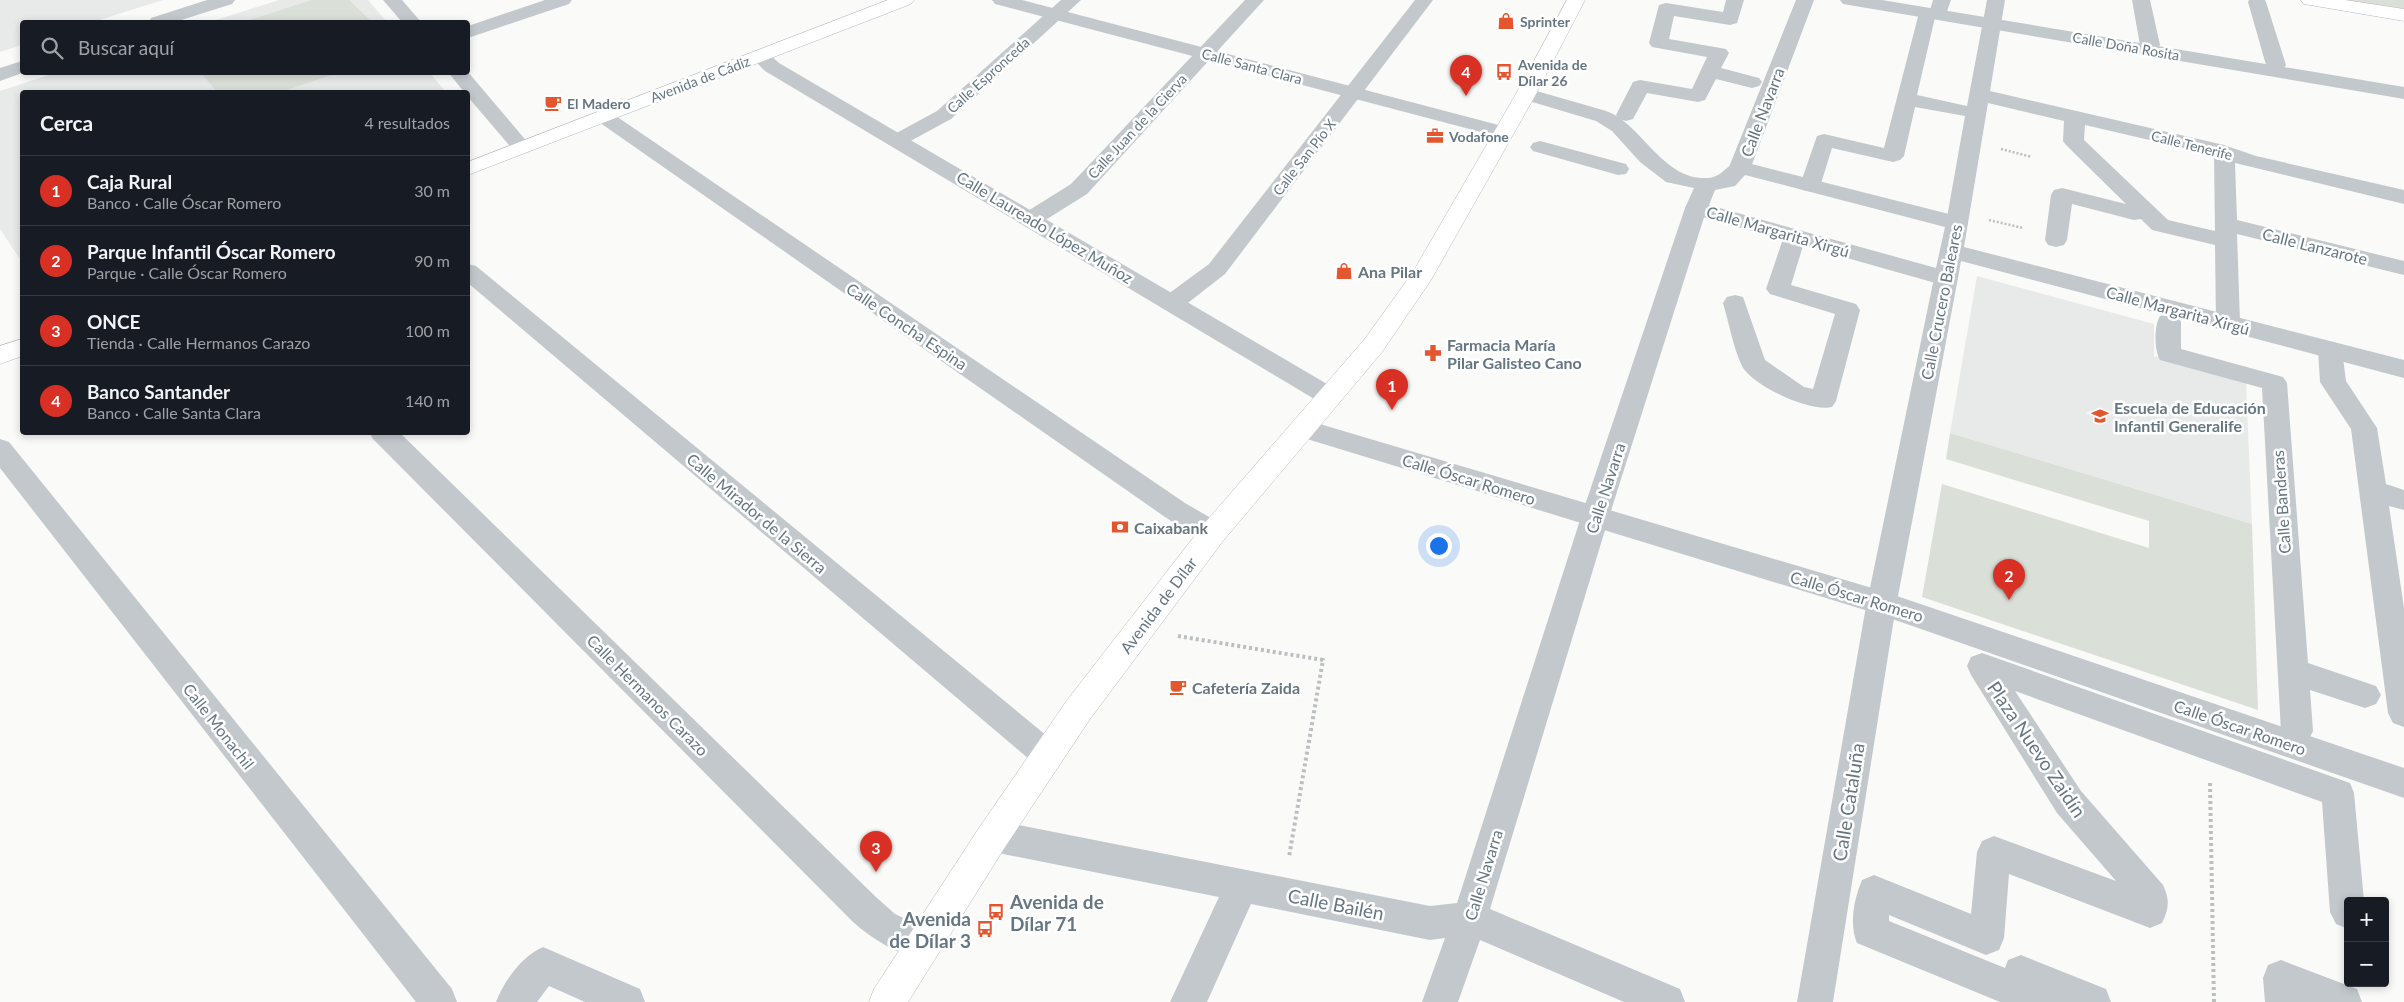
<!DOCTYPE html>
<html lang="es">
<meta charset="utf-8">
<style>
:root{--surface:#171b24;--page:#242831;--text:#f1f3f6;--muted:#9ea1a6;--line:#363941;--accent:#d93025}
body{margin:0;font-family:Lato,sans-serif;background:var(--page);color:var(--text)}
.controls{position:absolute;right:15px;bottom:15px;display:grid;overflow:hidden;border-radius:5px;box-shadow:0 2px 8px #0003}
.controls button{width:45px;height:45px;display:grid;place-items:center;padding:0;border:0;border-bottom:1px solid var(--line);background:var(--surface);color:var(--text);font:25px sans-serif}
.you{position:absolute;left:1438px;top:545px;width:18px;height:18px;margin:-12px;border:4px solid #fff;border-radius:50%;background:#1a73e8;box-shadow:0 0 0 8px #1a73e833}
.badge{display:grid;place-items:center;width:32px;height:32px;border-radius:50%;background:var(--accent);color:#fff;font-size:16px;font-weight:700}
.pin{position:absolute;translate:-50% -41px;filter:drop-shadow(0 1px 2px #0008)}
.pin::after{content:'';position:absolute;top:26px;width:18px;height:15px;background:inherit;clip-path:polygon(0 0,100% 0,50% 100%)}
.list{margin:0;padding:0;list-style:none}
h2{display:flex;justify-content:space-between;align-items:center;height:65px;margin:0;padding:0 20px;font-size:21px}
h2 small{font-size:16px;font-weight:400;color:var(--muted)}
.list li{display:grid;grid-template-columns:32px 1fr auto;gap:15px;align-items:center;box-sizing:border-box;height:70px;padding:0 20px;border-top:1px solid var(--line)}
.list b{display:block;font-size:19px;white-space:nowrap}
.list p{margin:0;font-size:16px;white-space:nowrap;color:var(--muted)}
.list em{font-size:16px;font-style:normal;color:var(--muted)}
.icon{flex:none;width:28px;height:28px;fill:none;stroke:currentColor;stroke-width:2;stroke-linecap:round;stroke-linejoin:round}
.map{position:relative;flex:none;width:2404px;height:1002px;overflow:hidden}
.search{position:absolute;background:var(--surface);box-shadow:0 2px 8px #0003;left:20px;top:20px;width:450px;height:55px;display:flex;align-items:center;gap:12px;box-sizing:border-box;padding:0 18px;border-radius:5px;color:var(--muted);font-size:19px}
.panel{position:absolute;background:var(--surface);box-shadow:0 2px 8px #0003;left:20px;top:90px;width:450px;height:345px;border-radius:5px}
.map>svg:first-child{display:block}
</style>
<div class="map">
<svg width="2404" height="1002" viewBox="0 0 2404 1002">
<rect width="100%" height="100%" fill="#fafaf8"/>
<path fill="#e8e9e9" d="M0 0H163L93 22H22V45L0 52Z
M279 0H368L387 22H210Z
M58 72H429L446 92H22V262L0 229V91Z
M1977 276 2154 324V356L2246 382 2252 524 1950 433Z"/>
<path fill="#dadfd7" d="M312 0H349L372 22H244Z
M2341 0H2404V10Z
M201 73H337L281 92H217Z
M1950 433 2252 524 2258 710 1922 597 1942 484 2149 548V521L1946 459Z"/>
<g fill="none" stroke-linecap="round" stroke-linejoin="round">
<g stroke="#b3babf" stroke-width="1">
<path id="secondary" d="M888 0H914L911 4 468 175V162Z
M2301 0H2345L2404 9V21L2310 5 2304 4Z
M22 339V356L0 364V346Z"/>
</g>
<g stroke="#b5babe" stroke-width="1">
<path id="primary" d="M1567 0H1585L1536 94 1431 280 1382 352 1223 541 1090 719 1005 847 908 1002H869L874 989 981 825 1068 699 1203 525 1364 340 1413 272 1516 94Z"/>
</g>
<path stroke="#bbbfc2" stroke-width="2.5" stroke-dasharray="2 2" stroke-linecap="butt" d="M2001 149 2032 157
M1989 220 2023 228"/>
<path stroke="#bbbfc2" stroke-width="4" stroke-dasharray="3 3" stroke-linecap="butt" d="M1178 636 1323 660 1289 857
M2210 783 2214 1002"/>
<path fill="#c3c8cc" fill-rule="evenodd" d="M1726 0H1744L1737 23 1730 25 1674 16 1669 39 1726 49 1729 53 1721 68 1759 78 1762 82 1759 86 1752 88 1716 79 1705 100 1698 102 1647 93 1633 119 1626 121 1619 119 1616 115 1633 82 1640 80 1692 89 1707 57 1652 47 1649 43 1659 5 1666 3 1723 12Z
M1933 0H1951L1946 14H1932L1930 10Z
M2132 0H2150L2160 45 2157 49H2143L2140 45Z
M2249 0H2265L2266 2 2286 65 2283 69 2276 71 2269 69 2266 65 2248 2Z
M1540 141 1626 164 1629 169 1626 174 1618 175 1533 151 1530 147 1533 143Z
M2169 314 2178 316 2181 322V349L2283 377 2287 383 2308 663 2376 686 2381 695 2376 704 2365 708 2310 690 2313 731 2308 741 2297 745 2286 741 2281 731 2262 388 2160 360C2154 350 2154 326 2160 316Z
M1982 653 2350 783 2354 793 2364 901H2348V929L2336 924 2330 912 2322 802 2015 691 2081 791 2163 885C2170 900 2169 909 2162 923L2150 928 2009 874 2004 938 1999 950 1986 955 1889 915V921L2005 968 2008 960 2021 955 2106 989 2111 1002H2000L1857 943C1849 924 1854 899 1862 880L1874 875 1971 914 1977 852 1982 841 1994 836 2116 881 2057 813 1971 675 1967 666 1971 657Z
M543 947 640 989 645 1002H585L549 986 537 1002H496C504 981 522 956 543 947Z
M2281 960 2357 989 2362 1002H2265L2263 978 2268 965Z"/>
<path fill="#c3c8cc" fill-rule="evenodd" d="M545 0H572L569 4 468 38V26Z
M1061 0H1081L951 119 905 144 898 146 891 144 888 140 891 136 937 111Z
M1245 0H1264L1087 194 1039 224 1031 226 1023 224 1020 219 1023 214 1071 184Z
M1415 0H1433L1225 274 1180 309 1172 311 1164 309 1160 303 1164 297 1209 264Z
M1796 0H1814L1751 167 1748 172 1740 173 1732 172 1729 167Z
M1987 0H2005L1990 91 2224 145 2256 156 2404 190V204L2235 163 2237 220 2404 261V275L2237 234 2240 323 2237 329 2228 331 2219 329 2216 323 2215 245 2152 230 2141 219 2134 220 2072 204 2067 240 2064 245 2056 247 2048 245 2045 240 2051 195 2054 190 2062 188 2126 204 2066 145 2063 141 2064 121 1988 103 1968 223 1965 228 1957 230 1949 228 1946 223 1965 116 1915 107 1904 156 1900 160 1893 162 1832 148 1819 190 1811 192 1803 190 1800 185 1817 136 1824 134 1884 148 1920 9H1934L1936 13 1917 95 1967 106ZM2085 125 2214 155 2215 231 2168 220 2084 140Z
M603 110 610 112 1185 503 1223 525 1227 533 1223 541C1202 547 1182 528 1165 517L596 120 593 116 596 112Z
M1696 201 1704 203 1707 208 1609 517 1490 909 1680 989 1685 1002H1624L1480 940 1458 1002H1422L1445 938 1430 940 1251 904 1207 1002H1170L1219 897 993 852 981 847 976 836 981 825 993 820 1430 906 1457 903 1581 517 1685 208 1688 203Z
M1795 229 1803 231 1806 236 1791 285 1856 304 1860 310 1836 401 1832 407C1811 413 1751 385 1742 366 1733 347 1729 323 1723 303L1727 297 1735 295 1743 297 1765 360 1804 387 1813 389 1835 314 1770 294 1766 289 1784 236 1787 231Z
M468 264 476 266 1058 745 1063 755 1058 765 1047 769 1036 765 468 283Z
M1946 270 1954 273 1958 278 1895 612 1833 1002H1797L1865 612 1934 278 1938 273Z
M2330 342 2339 344 2342 350 2346 381 2377 428 2386 484 2404 490V510L2389 506 2404 608V727L2393 723 2388 713 2351 429 2320 382 2318 350 2321 344Z
M369 432H399L877 898 895 914 936 933 941 945 936 957 923 962C896 952 874 941 853 922L373 439Z"/>
<path fill="#c3c8cc" fill-rule="evenodd" d="M207 0H235L232 4 175 22H149L151 18Z
M383 0H402L421 22H402Z
M992 0H1022L1510 128 1513 132 1510 136 1503 138 1496 136 995 4Z
M1840 0H1882L2404 87V99L1849 5 1843 4Z
M760 50 767 52 779 63 1339 391 1343 397 1339 403 1330 406 1321 403 765 71 750 56 753 52Z
M22 61V72H25L0 81V68Z
M448 72H468L529 144 533 148 529 152 522 154 515 152 468 97V92H464Z
M1526 88C1545 93 1563 99 1582 104 1591 107 1602 109 1611 113 1644 129 1665 181 1708 178 1723 177 1726 164 1740 161L1965 218 1968 223 1964 247 2404 360V378L1961 261 1958 278 1954 283 1946 286 1688 213 1685 208 1694 188 1666 182 1640 162 1612 131 1596 121 1519 98 1516 94 1519 90ZM1745 175 1945 227 1936 268 1709 205 1715 190 1735 186Z
M1303 419 1882 591 2404 768V798L1878 614 1294 435 1290 428 1294 421Z
M0 439 9 442 452 989 457 1002H416L0 468Z"/>
<use href="#secondary" fill="#fff" fill-rule="evenodd"/>
<use href="#primary" fill="#fff" fill-rule="evenodd"/>
</g>
<defs>
<g id="shop-bare" transform="scale(1.35)"><path d="M-5-2.5h2.3a2.7 3.5 0 0 1 5.4 0H5L5.5 6h-11ZM-1.5-2.5h3a1.5 2.3 0 0 0-3 0Z" fill="#e4572e" stroke="#fff" stroke-width="2.5" paint-order="stroke"/></g>
<g id="bus-bare" transform="scale(1.35)"><path d="M-5-6H5V4H4V6H2V4H-2V6H-4V4H-5ZM-3.5-4V0h7V-4ZM-3.5 1.2v1.5H-2V1.2ZM2 1.2v1.5H3.5V1.2Z" fill="#e4572e" stroke="#fff" stroke-width="2.5" paint-order="stroke"/></g>
<g id="cafe-bare" transform="scale(1.35)"><path d="M-5.5-4.5H6V0H3Q3 3.5 0 3.5H-2.5Q-5.5 3.5-5.5 0ZM3-3.2v2h1.7v-2ZM-6 4.5H4V6H-6Z" fill="#e4572e" stroke="#fff" stroke-width="2.5" paint-order="stroke"/></g>
<g id="office-bare" transform="scale(1.35)"><path d="M-6-3h4V-5.5h4V-3h4V5H-6ZM-1-4.5V-3h2v-1.5ZM-6 0V1H6V0Z" fill="#e4572e" stroke="#fff" stroke-width="2.5" paint-order="stroke"/></g>
<g id="pharmacy-bare" transform="scale(1.35)"><path d="M-2-6h4v4h4v4h-4v4h-4v-4h-4v-4h4Z" fill="#e4572e" stroke="#fff" stroke-width="2.5" paint-order="stroke"/></g>
<g id="school-bare" transform="scale(1.35)"><path d="M0-5L7-2L0 1L-7-2ZM-4 1L0 2.5L4 1V4Q0 6-4 4Z" fill="#e4572e" stroke="#fff" stroke-width="2.5" paint-order="stroke"/></g>
<g id="bank-bare" transform="scale(1.35)"><path d="M-6-4H6V4H-6ZM0-2.3a2.3 2.3 0 1 0 0 4.6a2.3 2.3 0 1 0 0-4.6Z" fill="#e4572e" stroke="#fff" stroke-width="2.5" paint-order="stroke"/></g>
</defs>
<g fill-rule="evenodd">
<use href="#shop-bare" x="1506" y="21"/>
<use href="#bus-bare" x="1504" y="72"/>
<use href="#cafe-bare" x="553" y="103"/>
<use href="#office-bare" x="1435" y="136"/>
<use href="#shop-bare" x="1344" y="271"/>
<use href="#pharmacy-bare" x="1433" y="353"/>
<use href="#school-bare" x="2100" y="416"/>
<use href="#bank-bare" x="1120" y="527"/>
<use href="#cafe-bare" x="1178" y="687"/>
<use href="#bus-bare" x="996" y="912"/>
<use href="#bus-bare" x="985" y="929"/>
</g>
<g text-anchor="middle" dominant-baseline="central" stroke-width="5" stroke-linejoin="round" paint-order="stroke">
<g font-size="14" font-weight="bold" fill="#657683" stroke="#fff" text-anchor="start">
<text x="1520" y="21">Sprinter</text>
<text x="1518" y="64">Avenida de<tspan x="1518" dy="16">Dílar 26</tspan></text>
<text x="567" y="103">El Madero</text>
<text x="1449" y="136">Vodafone</text>
</g>
<g font-size="14" fill="#657683" stroke="#fff">
<text transform="translate(2126 46) rotate(10)">Calle Doña Rosita</text>
<text transform="translate(1252 66) rotate(15)">Calle Santa Clara</text>
<text transform="translate(988 75) rotate(-42)">Calle Espronceda</text>
<text transform="translate(700 79) rotate(-21)">Avenida de Cádiz</text>
<text transform="translate(1137 126) rotate(-47)">Calle Juan de la Cierva</text>
<text transform="translate(2192 145) rotate(14)">Calle Tenerife</text>
<text transform="translate(1304 157) rotate(-52)">Calle San Pío X</text>
</g>
<g font-size="16" fill="#657683" stroke="#fff">
<text transform="translate(1762 112) rotate(-69)">Calle Navarra</text>
<text transform="translate(1045 227) rotate(31)">Calle Laureado López Muñoz</text>
<text transform="translate(1778 231) rotate(16)">Calle Margarita Xirgú</text>
<text transform="translate(2315 246) rotate(14)">Calle Lanzarote</text>
<text transform="translate(1941 302) rotate(-79)">Calle Crucero Baleares</text>
<text transform="translate(2178 310) rotate(15)">Calle Margarita Xirgú</text>
<text transform="translate(907 326) rotate(34)">Calle Concha Espina</text>
<text transform="translate(1469 479) rotate(17)">Calle Óscar Romero</text>
<text transform="translate(1605 488) rotate(-72)">Calle Navarra</text>
<text transform="translate(2281 502) rotate(-94)">Calle Banderas</text>
<text transform="translate(757 513) rotate(40)">Calle Mirador de la Sierra</text>
<text transform="translate(1857 596) rotate(17)">Calle Óscar Romero</text>
<text transform="translate(1158 605) rotate(-53)">Avenida de Dílar</text>
<text transform="translate(648 695) rotate(45)">Calle Hermanos Carazo</text>
<text transform="translate(219 726) rotate(52)">Calle Monachil</text>
<text transform="translate(2240 727) rotate(19)">Calle Óscar Romero</text>
<text transform="translate(1483 875) rotate(-73)">Calle Navarra</text>
</g>
<g font-size="16" font-weight="bold" fill="#657683" stroke="#fff" text-anchor="start">
<text x="1358" y="271">Ana Pilar</text>
<text x="1447" y="344">Farmacia María<tspan x="1447" dy="18">Pilar Galisteo Cano</tspan></text>
<text x="2114" y="407">Escuela de Educación<tspan x="2114" dy="18">Infantil Generalife</tspan></text>
<text x="1134" y="527">Caixabank</text>
<text x="1192" y="687">Cafetería Zaida</text>
</g>
<g font-size="19" fill="#657683" stroke="#fff">
<text transform="translate(2037 749) rotate(56)">Plaza Nuevo Zaidín</text>
<text transform="translate(1848 802) rotate(-81)">Calle Cataluña</text>
<text transform="translate(1336 904) rotate(11)">Calle Bailén</text>
</g>
<g font-size="19" font-weight="bold" fill="#657683" stroke="#fff" text-anchor="start">
<text x="1010" y="901">Avenida de<tspan x="1010" dy="22">Dílar 71</tspan></text>
<text x="971" y="918" text-anchor="end">Avenida<tspan x="971" dy="22">de Dílar 3</tspan></text>
</g>
</g>
</svg>
<div class="controls">
<button>+</button>
<button>−</button>
</div>
<div class="you"></div>
<div class="pin badge" style="left:1392px;top:410px">1</div>
<div class="pin badge" style="left:2009px;top:600px">2</div>
<div class="pin badge" style="left:876px;top:872px">3</div>
<div class="pin badge" style="left:1466px;top:96px">4</div>
<div class="search"><svg class="icon" aria-label="search" viewBox="0 0 24 24"><circle cx="10" cy="10" r="6"/><path d="M15 15l6 6"/></svg>Buscar aquí</div>
<section class="panel">
<h2>Cerca<small>4 resultados</small></h2>
<ul class="list">
<li><span class="badge">1</span><div><b>Caja Rural</b><p>Banco · Calle Óscar Romero</p></div><em>30 m</em></li>
<li><span class="badge">2</span><div><b>Parque Infantil Óscar Romero</b><p>Parque · Calle Óscar Romero</p></div><em>90 m</em></li>
<li><span class="badge">3</span><div><b>ONCE</b><p>Tienda · Calle Hermanos Carazo</p></div><em>100 m</em></li>
<li><span class="badge">4</span><div><b>Banco Santander</b><p>Banco · Calle Santa Clara</p></div><em>140 m</em></li>
</ul>
</section>
</div>
